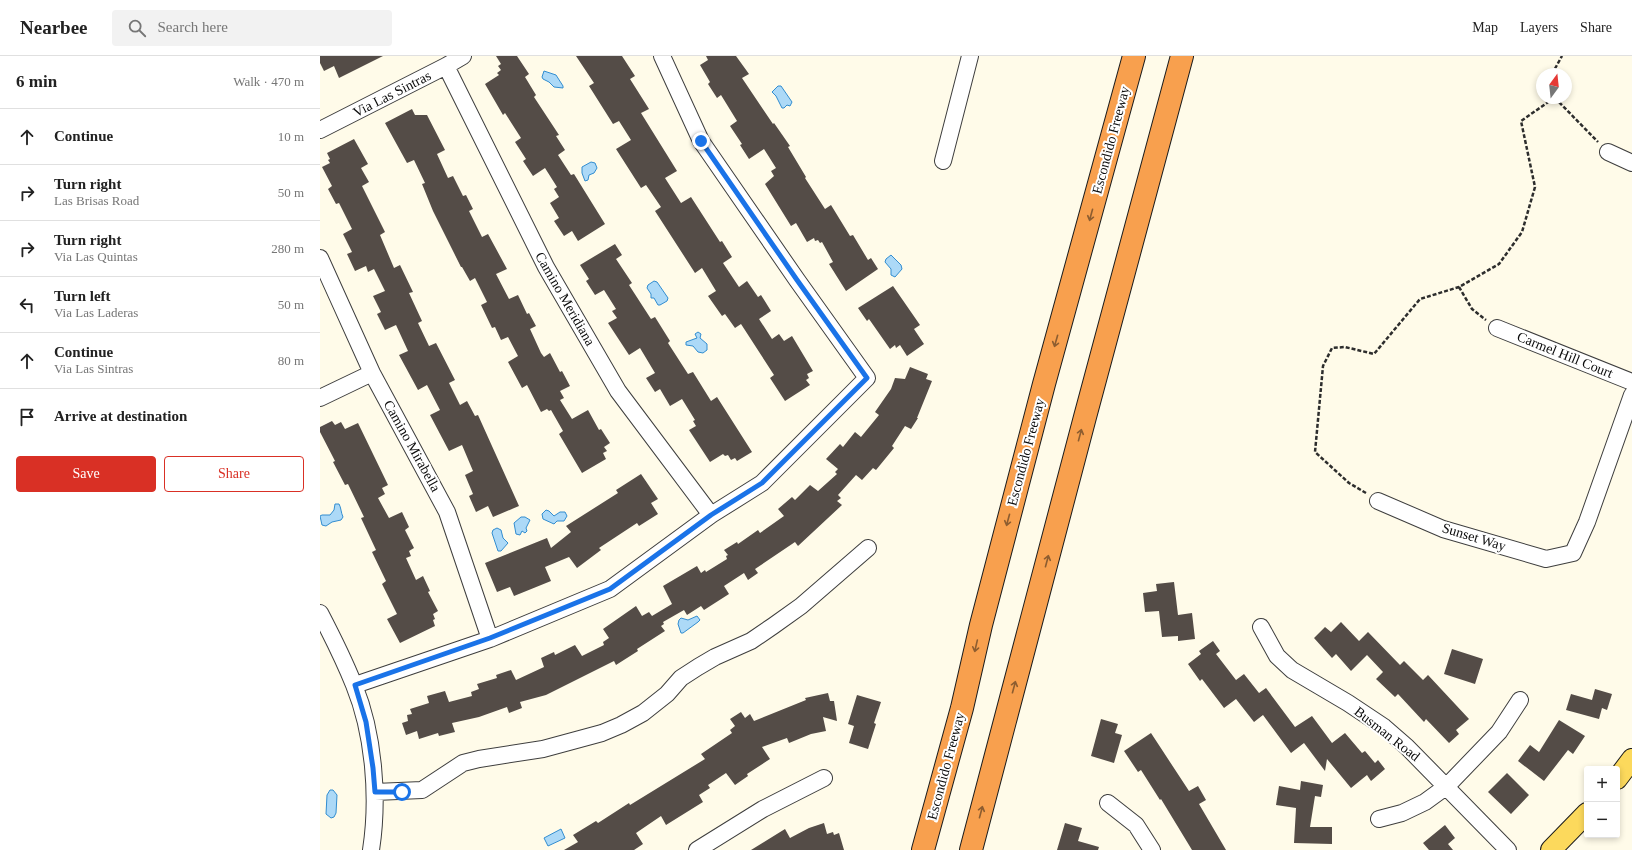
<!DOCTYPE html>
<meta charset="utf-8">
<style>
:root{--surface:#fff;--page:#f2f2f2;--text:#222;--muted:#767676;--line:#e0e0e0;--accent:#d93025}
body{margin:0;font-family:Georgia,serif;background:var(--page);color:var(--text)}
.controls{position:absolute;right:12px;bottom:12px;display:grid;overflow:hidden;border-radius:4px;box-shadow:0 2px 6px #0003}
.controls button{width:36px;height:36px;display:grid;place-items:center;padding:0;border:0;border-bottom:1px solid var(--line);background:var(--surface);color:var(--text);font:20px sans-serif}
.compass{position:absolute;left:1216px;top:12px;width:36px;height:36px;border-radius:50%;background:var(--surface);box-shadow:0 2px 6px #0003;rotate:15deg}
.stop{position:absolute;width:12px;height:12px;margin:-9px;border:3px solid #1a73e8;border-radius:50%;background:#fff}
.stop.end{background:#1a73e8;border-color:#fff;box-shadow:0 1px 4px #0008}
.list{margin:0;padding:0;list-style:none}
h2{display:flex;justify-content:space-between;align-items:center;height:52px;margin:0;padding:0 16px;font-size:17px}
h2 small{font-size:13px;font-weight:400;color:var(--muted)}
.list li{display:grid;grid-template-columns:26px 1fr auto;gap:12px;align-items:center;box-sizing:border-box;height:56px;padding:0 16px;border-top:1px solid var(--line)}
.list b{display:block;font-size:15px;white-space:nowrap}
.list p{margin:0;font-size:13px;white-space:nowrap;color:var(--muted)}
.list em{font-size:13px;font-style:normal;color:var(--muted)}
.actions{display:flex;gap:8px;padding:12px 16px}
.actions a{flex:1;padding:9px 0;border:1px solid var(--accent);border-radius:4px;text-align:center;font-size:14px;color:var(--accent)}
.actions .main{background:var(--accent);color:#fff}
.icon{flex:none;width:22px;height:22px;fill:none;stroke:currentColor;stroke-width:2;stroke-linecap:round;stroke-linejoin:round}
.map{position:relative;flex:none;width:1312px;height:794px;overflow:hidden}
header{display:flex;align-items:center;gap:24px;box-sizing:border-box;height:56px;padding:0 20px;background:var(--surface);border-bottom:1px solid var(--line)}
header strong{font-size:19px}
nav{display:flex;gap:22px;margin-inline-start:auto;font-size:14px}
.search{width:280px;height:36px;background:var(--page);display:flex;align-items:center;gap:10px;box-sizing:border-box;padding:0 14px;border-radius:4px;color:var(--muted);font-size:15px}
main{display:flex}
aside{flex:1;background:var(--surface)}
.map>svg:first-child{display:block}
</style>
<header>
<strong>Nearbee</strong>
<div class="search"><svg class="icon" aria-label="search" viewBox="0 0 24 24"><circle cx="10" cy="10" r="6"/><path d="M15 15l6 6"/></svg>Search here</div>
<nav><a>Map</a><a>Layers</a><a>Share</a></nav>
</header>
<main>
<aside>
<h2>6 min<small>Walk · 470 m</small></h2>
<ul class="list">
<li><svg class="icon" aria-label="ahead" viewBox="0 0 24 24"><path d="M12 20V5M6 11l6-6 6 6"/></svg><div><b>Continue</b></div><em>10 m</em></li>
<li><svg class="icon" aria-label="right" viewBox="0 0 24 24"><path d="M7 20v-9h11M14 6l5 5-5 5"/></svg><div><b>Turn right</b><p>Las Brisas Road</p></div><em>50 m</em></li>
<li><svg class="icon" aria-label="right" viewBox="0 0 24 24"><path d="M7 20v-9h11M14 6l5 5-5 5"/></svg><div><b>Turn right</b><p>Via Las Quintas</p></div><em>280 m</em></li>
<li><svg class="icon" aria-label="left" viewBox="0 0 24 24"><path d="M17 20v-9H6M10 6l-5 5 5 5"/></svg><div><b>Turn left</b><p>Via Las Laderas</p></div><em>50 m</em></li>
<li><svg class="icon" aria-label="ahead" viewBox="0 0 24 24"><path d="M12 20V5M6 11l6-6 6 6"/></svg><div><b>Continue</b><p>Via Las Sintras</p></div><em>80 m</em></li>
<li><svg class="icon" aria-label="arrive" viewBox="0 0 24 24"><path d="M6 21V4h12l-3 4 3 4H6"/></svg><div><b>Arrive at destination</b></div></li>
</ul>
<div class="actions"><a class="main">Save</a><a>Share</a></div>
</aside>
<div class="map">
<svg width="1312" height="794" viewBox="0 0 1312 794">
<rect width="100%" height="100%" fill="#fffbe9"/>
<path fill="#acd9f7" stroke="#328dd0" d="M224 15 236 19 243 30V32L234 31 229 26 223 23 222 21Z
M458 30H461L472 46 470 50 467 49 464 52H462L456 40 452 36Z
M271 106 275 107 277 112 274 117 269 119 268 124 265 125 262 117V111Z
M571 199 581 209 582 213 575 221 571 219V213L565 206 566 203Z
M334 225 337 226 348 242 347 245 340 249H338L334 242H331V238L327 232 328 229Z
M378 276 381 278 380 282 387 288V294L383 297 378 296 373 290 366 289V286L377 282 375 278Z
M15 448H19C21 451 21 457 23 461L21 464 12 466 6 470 2 469 0 460 2 459H10L14 454Z
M226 454 229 455 234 460 240 456H245L247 460 244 465H237L234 468 223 463 222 458Z
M201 461H205L210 464 206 472 207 475 205 477 202 475 200 479 196 478 194 467Z
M177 472 181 474 183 482 188 487 181 495H178L172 477 173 474Z
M377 560 380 564 378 566 363 577H361L358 568 359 564 361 562 368 564Z
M10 734H13L17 739 16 757 14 761 11 762 6 758 7 739Z
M241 773 245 782 228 790 224 782Z"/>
<path fill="#544c47" d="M0 0H63L19 22 14 10 4 15 0 7Z
M176 0H197L209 18 205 21 216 39 214 41 239 79 236 80 245 94 238 99 251 119 254 118 285 168 258 185 252 175 244 180 234 165 239 162 230 147 239 141 234 133 237 131 225 112 213 120 203 105 206 103 195 86 201 82 185 57 183 59 165 28 179 19 177 17 181 14 178 10 181 8Z
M256 0H302L315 20 310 23 329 53 321 57 357 115 345 122 361 147 371 141 400 186 402 185 412 201 403 207 419 231 427 225 438 241 441 239 451 255 439 263 452 283 459 278 464 285 472 280 493 315 487 318 489 322 486 324 490 329 465 345 450 322 454 319 421 268 415 272 405 258 402 260 388 240 396 235 382 212 375 217 335 155 341 151 326 129 321 132 296 93 311 84 299 65 293 68 269 30 274 27Z
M386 0H416L429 18 422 22 453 68 454 67 470 90 468 91 486 121 485 122 505 153 511 149 530 180 533 179 548 204 551 202 558 213 526 235 509 208 513 206 502 186 500 187 498 184 495 185 494 182 487 186 476 167 471 170 445 128 454 120 451 115 456 112 444 93 429 103 420 89 422 88 410 70 417 65 401 39 397 42 388 28 390 26 380 9 388 4Z
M92 53 95 59H107L125 94 117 98 128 122 133 120 143 140 146 139 153 153 149 155 162 181 168 178 187 213 176 218 189 243 198 239 207 258 209 257 216 270 210 273 221 297 224 301 230 297 240 316 242 315 250 330 240 335 244 342 240 344 252 363 268 354 279 374 281 373 290 387 284 391 287 395 283 397 286 403 262 417 239 378 243 375 231 354 229 355 227 353 221 356 207 329 202 332 188 306 198 300 188 281 181 284 175 271 172 272 161 249 167 246 155 222 150 225 142 211H141L113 155 102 128 105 127 94 104 87 107 65 67Z
M34 83 48 108 41 112 49 126 42 130 65 176 60 179 74 212 80 209 93 236 89 237 102 265 98 267 109 290 116 287 135 324 129 327 140 349 147 345 155 360 158 359 199 450 173 461 168 450 156 456 149 440 153 438 145 419 153 415 142 389 129 395 110 359 120 354 107 329 98 334 79 299 88 295 76 269 65 274 57 258 61 256 53 240 65 235 54 213 48 216 46 210 35 215 27 198 32 196 23 178 32 173 19 147 16 148 8 133 12 130 2 111 10 107 8 104 10 103 7 97Z
M295 188 302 199 296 203 312 227 309 229 331 263 335 261 350 285 348 287 368 318 373 316 391 345 397 341 432 396 417 405 415 402 411 404 408 399 405 400 403 398 390 406 369 374 376 370 373 365 375 364 362 343 350 350 340 333 335 336 326 322 335 317 320 292 309 299 288 267 297 262 292 255 296 253 284 234 275 239 266 225 269 223 260 209Z
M573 230 600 269 594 273 604 288 587 300 580 289 576 292 575 289 570 293 549 263 547 265 538 252Z
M590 311 608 318 606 323 612 325 597 362H598L591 373 585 370 572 390 574 392 556 414 553 412 542 424 536 419 518 439 521 442 517 445 522 449 478 490 475 486 435 513 438 517 428 524 424 517 404 530 409 538 384 554 381 550 367 559 364 554 343 566 344 568 341 570 345 575 317 593 318 595 296 609 294 605 226 639 200 646 202 652 189 657 187 651 159 661 132 667 135 676 119 680 118 677 99 683 97 675 86 679 82 667 88 665 87 659 92 658 90 653 109 647 107 640 125 635 129 646 152 640 151 636 159 633 157 628 177 622 176 619 191 614 196 624 224 611 221 602 234 596 235 599 255 589 262 600 284 589 283 586 289 582 283 573 316 550 322 560 329 556 332 560 352 548 343 530 377 510 381 517 385 514 386 516 407 503 406 500 408 499 404 494 417 486 418 488 438 474 440 477 464 460 458 453 472 441 475 444 490 429 498 435 517 418 515 416 518 413 506 403 520 388 523 391 535 376 541 381 559 359 555 356 571 333 575 322 585 323Z
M12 365 15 369 21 366 25 373 38 367 68 429 62 432 65 438 58 442 69 462 82 456 89 471 85 474 94 492 89 495 91 500 86 502 96 524 103 520 110 535 108 536 118 555 113 558 115 563 113 564 115 570 80 587 67 563 77 558 62 528 66 525 52 496 56 494 41 462 44 461 28 428 25 429 13 406 15 405 0 376V371Z
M321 418 338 443 331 447 338 458 319 470 317 467 279 492 281 494 257 512 249 501 225 511 231 525 194 540 190 531 177 536 165 507 227 482 231 492 251 476 246 470 298 437 296 434Z
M854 526 858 559 872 557 875 583 858 585V580L842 581 839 555 825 556 823 537 837 535 836 528Z
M1021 566 1039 585 1048 576 1080 609 1084 605 1103 624 1108 619 1149 663 1136 674 1139 678 1129 687 1106 663 1104 666 1078 638 1075 641 1056 623 1063 616 1047 599 1031 615 1016 598 1012 602 994 582 1005 571 1011 576Z
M893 585 900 595 896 598 916 624 924 618 939 637 946 632 975 671 992 660 1012 687 1025 677 1042 697 1045 695 1055 707 1058 704 1065 713 1051 725 1047 719 1031 732 1007 703 1005 715 984 687 971 697 943 659 934 666 916 643 904 652 882 623 880 625 868 608 881 598 879 595Z
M1132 593 1163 603 1155 628 1124 618Z
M1275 633 1292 638 1287 654 1282 652 1279 663 1246 654 1251 638 1272 644Z
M508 637 510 645H514L517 665 503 661 506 675 491 678 469 687 467 682 442 691 450 703 427 718 428 720 415 729 406 717 388 729 390 732 379 739 383 746 346 769 341 760 316 777 323 788 314 794H244L258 786 253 779 276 765 278 767 309 747 310 749 385 703 381 698 412 677 410 674 415 670 410 663 421 656 425 662 430 658 434 665 486 644 485 642Z
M537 639 561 646 554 667 556 668 548 693 529 687 534 670 528 668Z
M781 663 798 668 795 677 802 679 794 707 771 700Z
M1239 664 1265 680 1253 698 1248 694 1224 725 1198 705 1210 689 1219 696Z
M831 677 869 735 878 730 886 744 879 748 906 794H872L841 743 840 744 821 714 818 716 804 695Z
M1187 717 1209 739 1191 758 1168 736Z
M981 725 1003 729 1001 741 995 740 990 771H1012V788L974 787 976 752 956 749 959 730 980 734Z
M504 767 507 778 513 776 514 779 519 777 524 794H431L465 773 470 782 489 772Z
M745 767 762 772 758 785 779 791 778 794H737Z
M1125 769 1135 782 1128 788 1133 794H1109L1103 787Z"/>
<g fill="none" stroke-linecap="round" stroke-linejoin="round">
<g stroke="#3e3e3e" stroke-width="18">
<path id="minor" d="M126 10 226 211 298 335 391 459
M0 74 126 10 143 0
M1288 96 1312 107
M623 105 650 0
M0 202 52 317 127 456 170 583
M1177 272 1312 326
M0 342 52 317
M1058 445 1123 473 1226 503 1253 497 1267 466 1312 339
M0 557C12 580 24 604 34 629 54 678 59 742 51 794
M941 571 957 600 972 614 1028 647 1064 671 1087 691 1188 794
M35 629 170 583 290 533 391 459 442 427 547 322 477 224 381 85 342 0
M55 736 102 734 143 707 159 703 223 693 282 677 301 669 323 657 347 638 361 622 378 611 395 601 431 585 453 570 481 550 548 492
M788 747 816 769 832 794
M1059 763 1082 757 1105 746 1127 730 1179 676 1200 644
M377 794 443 753 504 722"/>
</g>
<g stroke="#1c1c1c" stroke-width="22">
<path id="major" d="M1297 723 1312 703
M1231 794 1267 757"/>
</g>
<g stroke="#1c1c1c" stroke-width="24">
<path id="highway" d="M603 794 642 652 661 569 724 328 814 0
M651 794 765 361 862 0"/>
</g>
<path stroke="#2d2d2d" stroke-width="2.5" stroke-dasharray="4 2" stroke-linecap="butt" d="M1232 18 1242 0
M1235 42 1278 86
M1139 231 1152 253 1166 264
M1046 437 1029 427 995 396 1003 310 1012 292 1025 291 1054 298 1100 243 1139 231 1179 208 1202 176 1215 131 1201 65 1234 42"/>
<use href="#minor" stroke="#fff" stroke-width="16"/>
<use href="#major" stroke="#fcd95c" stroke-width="20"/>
<use href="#highway" stroke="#f8a04e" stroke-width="22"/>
</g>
<defs><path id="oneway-shaft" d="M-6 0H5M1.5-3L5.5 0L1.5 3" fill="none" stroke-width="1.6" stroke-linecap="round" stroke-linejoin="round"/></defs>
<g stroke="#8d5d30">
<use href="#oneway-shaft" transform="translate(771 159) rotate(105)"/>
<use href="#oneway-shaft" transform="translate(736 285) rotate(106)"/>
<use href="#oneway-shaft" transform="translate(760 379) rotate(-75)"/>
<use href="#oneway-shaft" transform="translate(688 464) rotate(105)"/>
<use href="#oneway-shaft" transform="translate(727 505) rotate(-75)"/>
<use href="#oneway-shaft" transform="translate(656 590) rotate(103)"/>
<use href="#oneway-shaft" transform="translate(694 631) rotate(-75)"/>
<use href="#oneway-shaft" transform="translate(661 756) rotate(-75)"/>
</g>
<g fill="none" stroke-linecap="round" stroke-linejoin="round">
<path stroke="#1a73e8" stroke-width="5" d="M82 736H55L53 712 46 666 35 629 170 582 290 533 391 459 442 427 547 322 477 224 381 85"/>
</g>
<g text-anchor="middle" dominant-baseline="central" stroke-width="4" stroke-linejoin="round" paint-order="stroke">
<g font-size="14" fill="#0b0b0b" stroke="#fff">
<text transform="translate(72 38) rotate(-27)">Via Las Sintras</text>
<text transform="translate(791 84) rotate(-75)">Escondido Freeway</text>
<text transform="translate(245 243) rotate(60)">Camino Meridiana</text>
<text transform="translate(1245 299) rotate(22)">Carmel Hill Court</text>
<text transform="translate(92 390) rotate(61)">Camino Mirabella</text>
<text transform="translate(706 396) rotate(-75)">Escondido Freeway</text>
<text transform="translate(1154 481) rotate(17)">Sunset Way</text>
<text transform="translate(1067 678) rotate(38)">Busman Road</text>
<text transform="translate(626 710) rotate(-75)">Escondido Freeway</text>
</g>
</g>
</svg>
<div class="controls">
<button>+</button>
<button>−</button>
</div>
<svg class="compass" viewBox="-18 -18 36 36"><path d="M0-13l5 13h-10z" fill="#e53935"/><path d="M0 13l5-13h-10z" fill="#767676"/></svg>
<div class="stop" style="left:82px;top:736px"></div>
<div class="stop end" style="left:381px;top:85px"></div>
</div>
</main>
